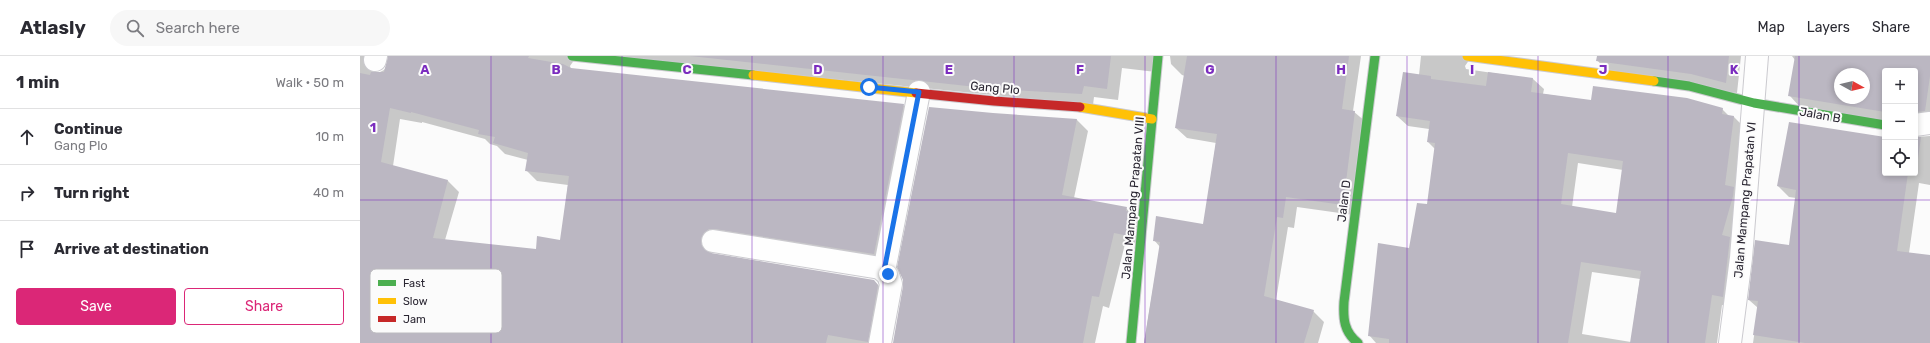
<!DOCTYPE html>
<meta charset="utf-8">
<style>
:root{--surface:#fff;--page:#f7f7f7;--text:#2b2b33;--muted:#7c7c81;--line:#e1e1e2;--accent:#db2777}
body{margin:0;font-family:Rubik,sans-serif;background:var(--page);color:var(--text)}
.controls{position:absolute;right:12px;top:12px;display:grid;overflow:hidden;border-radius:4px;box-shadow:0 2px 6px #0003}
.controls button{width:36px;height:36px;display:grid;place-items:center;padding:0;border:0;border-bottom:1px solid var(--line);background:var(--surface);color:var(--text);font:20px sans-serif}
.compass{position:absolute;left:1474px;top:12px;width:36px;height:36px;border-radius:50%;background:var(--surface);box-shadow:0 2px 6px #0003;rotate:98deg}
.stop{position:absolute;width:12px;height:12px;margin:-9px;border:3px solid #1a73e8;border-radius:50%;background:#fff}
.stop.end{background:#1a73e8;border-color:#fff;box-shadow:0 1px 4px #0008}
.list{margin:0;padding:0;list-style:none}
h2{display:flex;justify-content:space-between;align-items:center;height:52px;margin:0;padding:0 16px;font-size:17px}
h2 small{font-size:13px;font-weight:400;color:var(--muted)}
.list li{display:grid;grid-template-columns:26px 1fr auto;gap:12px;align-items:center;box-sizing:border-box;height:56px;padding:0 16px;border-top:1px solid var(--line)}
.list b{display:block;font-size:15px;white-space:nowrap}
.list p{margin:0;font-size:13px;white-space:nowrap;color:var(--muted)}
.list em{font-size:13px;font-style:normal;color:var(--muted)}
.actions{display:flex;gap:8px;padding:12px 16px}
.actions a{flex:1;padding:9px 0;border:1px solid var(--accent);border-radius:4px;text-align:center;font-size:14px;color:var(--accent)}
.actions .main{background:var(--accent);color:#fff}
.icon{flex:none;width:22px;height:22px;fill:none;stroke:currentColor;stroke-width:2;stroke-linecap:round;stroke-linejoin:round}
.map{position:relative;flex:none;width:1570px;height:287px;overflow:hidden}
header{display:flex;align-items:center;gap:24px;box-sizing:border-box;height:56px;padding:0 20px;background:var(--surface);border-bottom:1px solid var(--line)}
header strong{font-size:19px}
nav{display:flex;gap:22px;margin-inline-start:auto;font-size:14px}
.search{width:280px;height:36px;background:var(--page);display:flex;align-items:center;gap:10px;box-sizing:border-box;padding:0 14px;border-radius:22px;color:var(--muted);font-size:15px}
main{display:flex}
aside{flex:1;background:var(--surface)}
.map>svg:first-child{display:block}
</style>
<header>
<strong>Atlasly</strong>
<div class="search"><svg class="icon" aria-label="search" viewBox="0 0 24 24"><circle cx="10" cy="10" r="6"/><path d="M15 15l6 6"/></svg>Search here</div>
<nav><a>Map</a><a>Layers</a><a>Share</a></nav>
</header>
<main>
<aside>
<h2>1 min<small>Walk · 50 m</small></h2>
<ul class="list">
<li><svg class="icon" aria-label="ahead" viewBox="0 0 24 24"><path d="M12 20V5M6 11l6-6 6 6"/></svg><div><b>Continue</b><p>Gang Plo</p></div><em>10 m</em></li>
<li><svg class="icon" aria-label="right" viewBox="0 0 24 24"><path d="M7 20v-9h11M14 6l5 5-5 5"/></svg><div><b>Turn right</b></div><em>40 m</em></li>
<li><svg class="icon" aria-label="arrive" viewBox="0 0 24 24"><path d="M6 21V4h12l-3 4 3 4H6"/></svg><div><b>Arrive at destination</b></div></li>
</ul>
<div class="actions"><a class="main">Save</a><a>Share</a></div>
</aside>
<div class="map">
<svg width="1570" height="287" viewBox="0 0 1570 287">
<rect width="100%" height="100%" fill="#fbfbfb"/>
<path fill="#0003" fill-rule="evenodd" d="M0 0H21L14 8 13 17H18L24 14 28 8 29 0H217L210 10 211 13 543 49 554 60 525 209 351 195 352 198 514 225 525 236 520 287H0ZM40 63 62 67V66L125 83 130 88 137 90 145 98 168 104 166 114 177 125 208 129 201 185 177 194 85 184 99 136 88 125 33 110Z
M244 0H803L796 16 762 12 758 44 734 41 733 49Z
M810 0H1001L993 55 1006 66 994 159 937 151 934 172 928 171 916 244 953 255 964 266 958 287H784L800 191 794 184 844 169 856 87 827 82 816 72 825 20 822 19 811 8Z
M1061 0H1112L1105 10 1106 13 1173 23 1184 33 1183 38 1232 45 1362 53 1370 61H1374L1385 72 1374 251 1362 249 1357 287H1016L1009 279 1050 193 1068 150 1075 93 1068 86 1069 73 1048 70 1037 60 1059 19ZM1218 107 1263 114 1257 158 1212 151ZM1232 216 1280 223 1271 286 1222 278Z
M1238 0H1381L1377 37 1248 16 1237 4Z
M1432 0H1570V66L1555 74V15H1525V65L1440 51 1430 40 1435 4ZM1480 18H1504V42H1480Z
M633 58 717 64 728 75 714 142 766 152 781 168 779 190 765 188 749 252 743 250 735 287H534Z
M1570 80V129L1559 127 1549 197 1570 200V287H1393L1398 252 1389 244 1430 190 1436 142 1429 141 1418 130 1525 82V117H1555V81Z"/>
<path fill="#bbb7c2" fill-rule="evenodd" d="M28 0H169L168 2 203 8 211 12 544 48 514 198 355 173H349L344 177 341 183 342 190 345 194 351 197 514 224 518 229 508 286 468 279 466 287H0V17L10 19 11 16H24ZM30 52 51 57V56L119 74 118 78 135 81 133 87 168 97 165 115 209 120 200 184 177 180 176 193 73 182 88 124 21 106Z
M330 0H751L747 33 724 30 722 38 635 33Z
M827 0H989L982 53 995 55 983 149 926 141 923 162 917 161 904 240 954 254 944 287H784L800 186 793 185 796 160 843 168 857 78 815 72Z
M1237 0H1369L1366 27 1331 18 1236 5Z
M1435 0H1570V20L1565 55 1555 56V15H1525V56L1428 40ZM1480 18H1504V42H1480Z
M1043 16 1071 20V23L1126 30 1128 16 1173 22 1171 36 1231 44 1233 30 1327 42 1363 52 1362 58 1374 60 1365 129 1374 131 1373 140 1362 179 1370 181 1363 241 1352 239 1345 287H1270L1281 215 1221 206 1208 287H1029V283L1008 280 1018 187 1049 192 1057 147 1067 148 1075 87 1067 86 1070 65 1036 60ZM1208 97 1263 105 1256 157 1201 148Z
M569 51 633 57 717 63 702 139 767 151 766 155 771 156 769 180 754 177 739 241 732 240 723 287H533L543 230V224L537 211Z
M1429 66 1525 81V117H1555V81H1561L1556 118 1548 117 1537 195 1570 199V287H1445L1393 279 1398 245 1388 244 1395 184 1429 189 1436 134 1417 130Z"/>
<g fill="none" stroke-linecap="round" stroke-linejoin="round">
<g stroke="#cbcacf" stroke-width="24">
<path id="street" d="M15 4 16 0
M1555 69 1570 67
M353 185 520 212 528 219 531 228 520 287
M524 215 559 36
M1370 287 1381 202 1397 0"/>
</g>
<g stroke="#cbcacf" stroke-width="11">
<path id="fast" d="M212 0 393 19
M1294 25 1329 30 1394 47 1525 69
M771 287 798 0
M998 287C984 276 983 263 984 246L1015 0"/>
</g>
<g stroke="#cbcacf" stroke-width="11">
<path id="slow" d="M1107 0 1294 25
M393 19 556 37
M720 51 792 63"/>
</g>
<g stroke="#cbcacf" stroke-width="11">
<path id="jam" d="M556 37 634 45 720 51"/>
</g>
<use href="#street" stroke="#fefefe" stroke-width="22"/>
<use href="#fast" stroke="#4caf50" stroke-width="9"/>
<use href="#slow" stroke="#ffc107" stroke-width="9"/>
<use href="#jam" stroke="#c62828" stroke-width="9"/>
</g>
<g fill="none" stroke-linecap="round" stroke-linejoin="round">
<path stroke="#1a73e8" stroke-width="5" d="M509 31 559 36 524 215 528 218"/>
</g>
<path fill="none" stroke="#7b2cbf" stroke-width="1" stroke-opacity="0.55" d="M131 0V287M262 0V287M392 0V287M523 0V287M654 0V287M785 0V287M916 0V287M1047 0V287M1178 0V287M1308 0V287M1439 0V287M0 144H1570"/>
<g text-anchor="middle" dominant-baseline="central" stroke-width="4" stroke-linejoin="round" paint-order="stroke">
<g font-size="12" fill="#2a2632" stroke="#fbfbfb">
<text transform="translate(635 32) rotate(5)">Gang Plo</text>
<text transform="translate(1460 59) rotate(10)">Jalan B</text>
<text transform="translate(773 142) rotate(-85)">Jalan Mampang Prapatan VIII</text>
<text transform="translate(1385 144) rotate(-85)">Jalan Mampang Prapatan VI</text>
<text transform="translate(984 145) rotate(-83)">Jalan D</text>
</g>
</g>
<rect x="10" y="213" width="132" height="64" rx="6" fill="#fbfbfb" stroke="#bcbbbf" stroke-width="1"/>
<rect x="18" y="224" width="18" height="6" fill="#4caf50"/>
<rect x="18" y="242" width="18" height="6" fill="#ffc107"/>
<rect x="18" y="260" width="18" height="6" fill="#c62828"/>
<g font-size="11" fill="#2a2632">
<text x="43" y="231">Fast</text>
<text x="43" y="249">Slow</text>
<text x="43" y="267">Jam</text>
</g>
<g font-size="13" text-anchor="middle" font-weight="bold" fill="#7b2cbf" stroke="#fbfbfb" stroke-width="4" stroke-linejoin="round" paint-order="stroke">
<text x="65" y="18">A</text>
<text x="196" y="18">B</text>
<text x="327" y="18">C</text>
<text x="458" y="18">D</text>
<text x="589" y="18">E</text>
<text x="720" y="18">F</text>
<text x="850" y="18">G</text>
<text x="981" y="18">H</text>
<text x="1112" y="18">I</text>
<text x="1243" y="18">J</text>
<text x="1374" y="18">K</text>
<text x="13" y="76">1</text>
</g>
</svg>
<div class="controls">
<button>+</button>
<button>−</button>
<button><svg class="icon" aria-label="locate" viewBox="0 0 24 24"><circle cx="12" cy="12" r="6"/><path d="M12 2v4M12 18v4M2 12h4M18 12h4"/></svg></button>
</div>
<svg class="compass" viewBox="-18 -18 36 36"><path d="M0-13l5 13h-10z" fill="#e53935"/><path d="M0 13l5-13h-10z" fill="#7c7c81"/></svg>
<div class="stop" style="left:509px;top:31px"></div>
<div class="stop end" style="left:528px;top:218px"></div>
</div>
</main>
